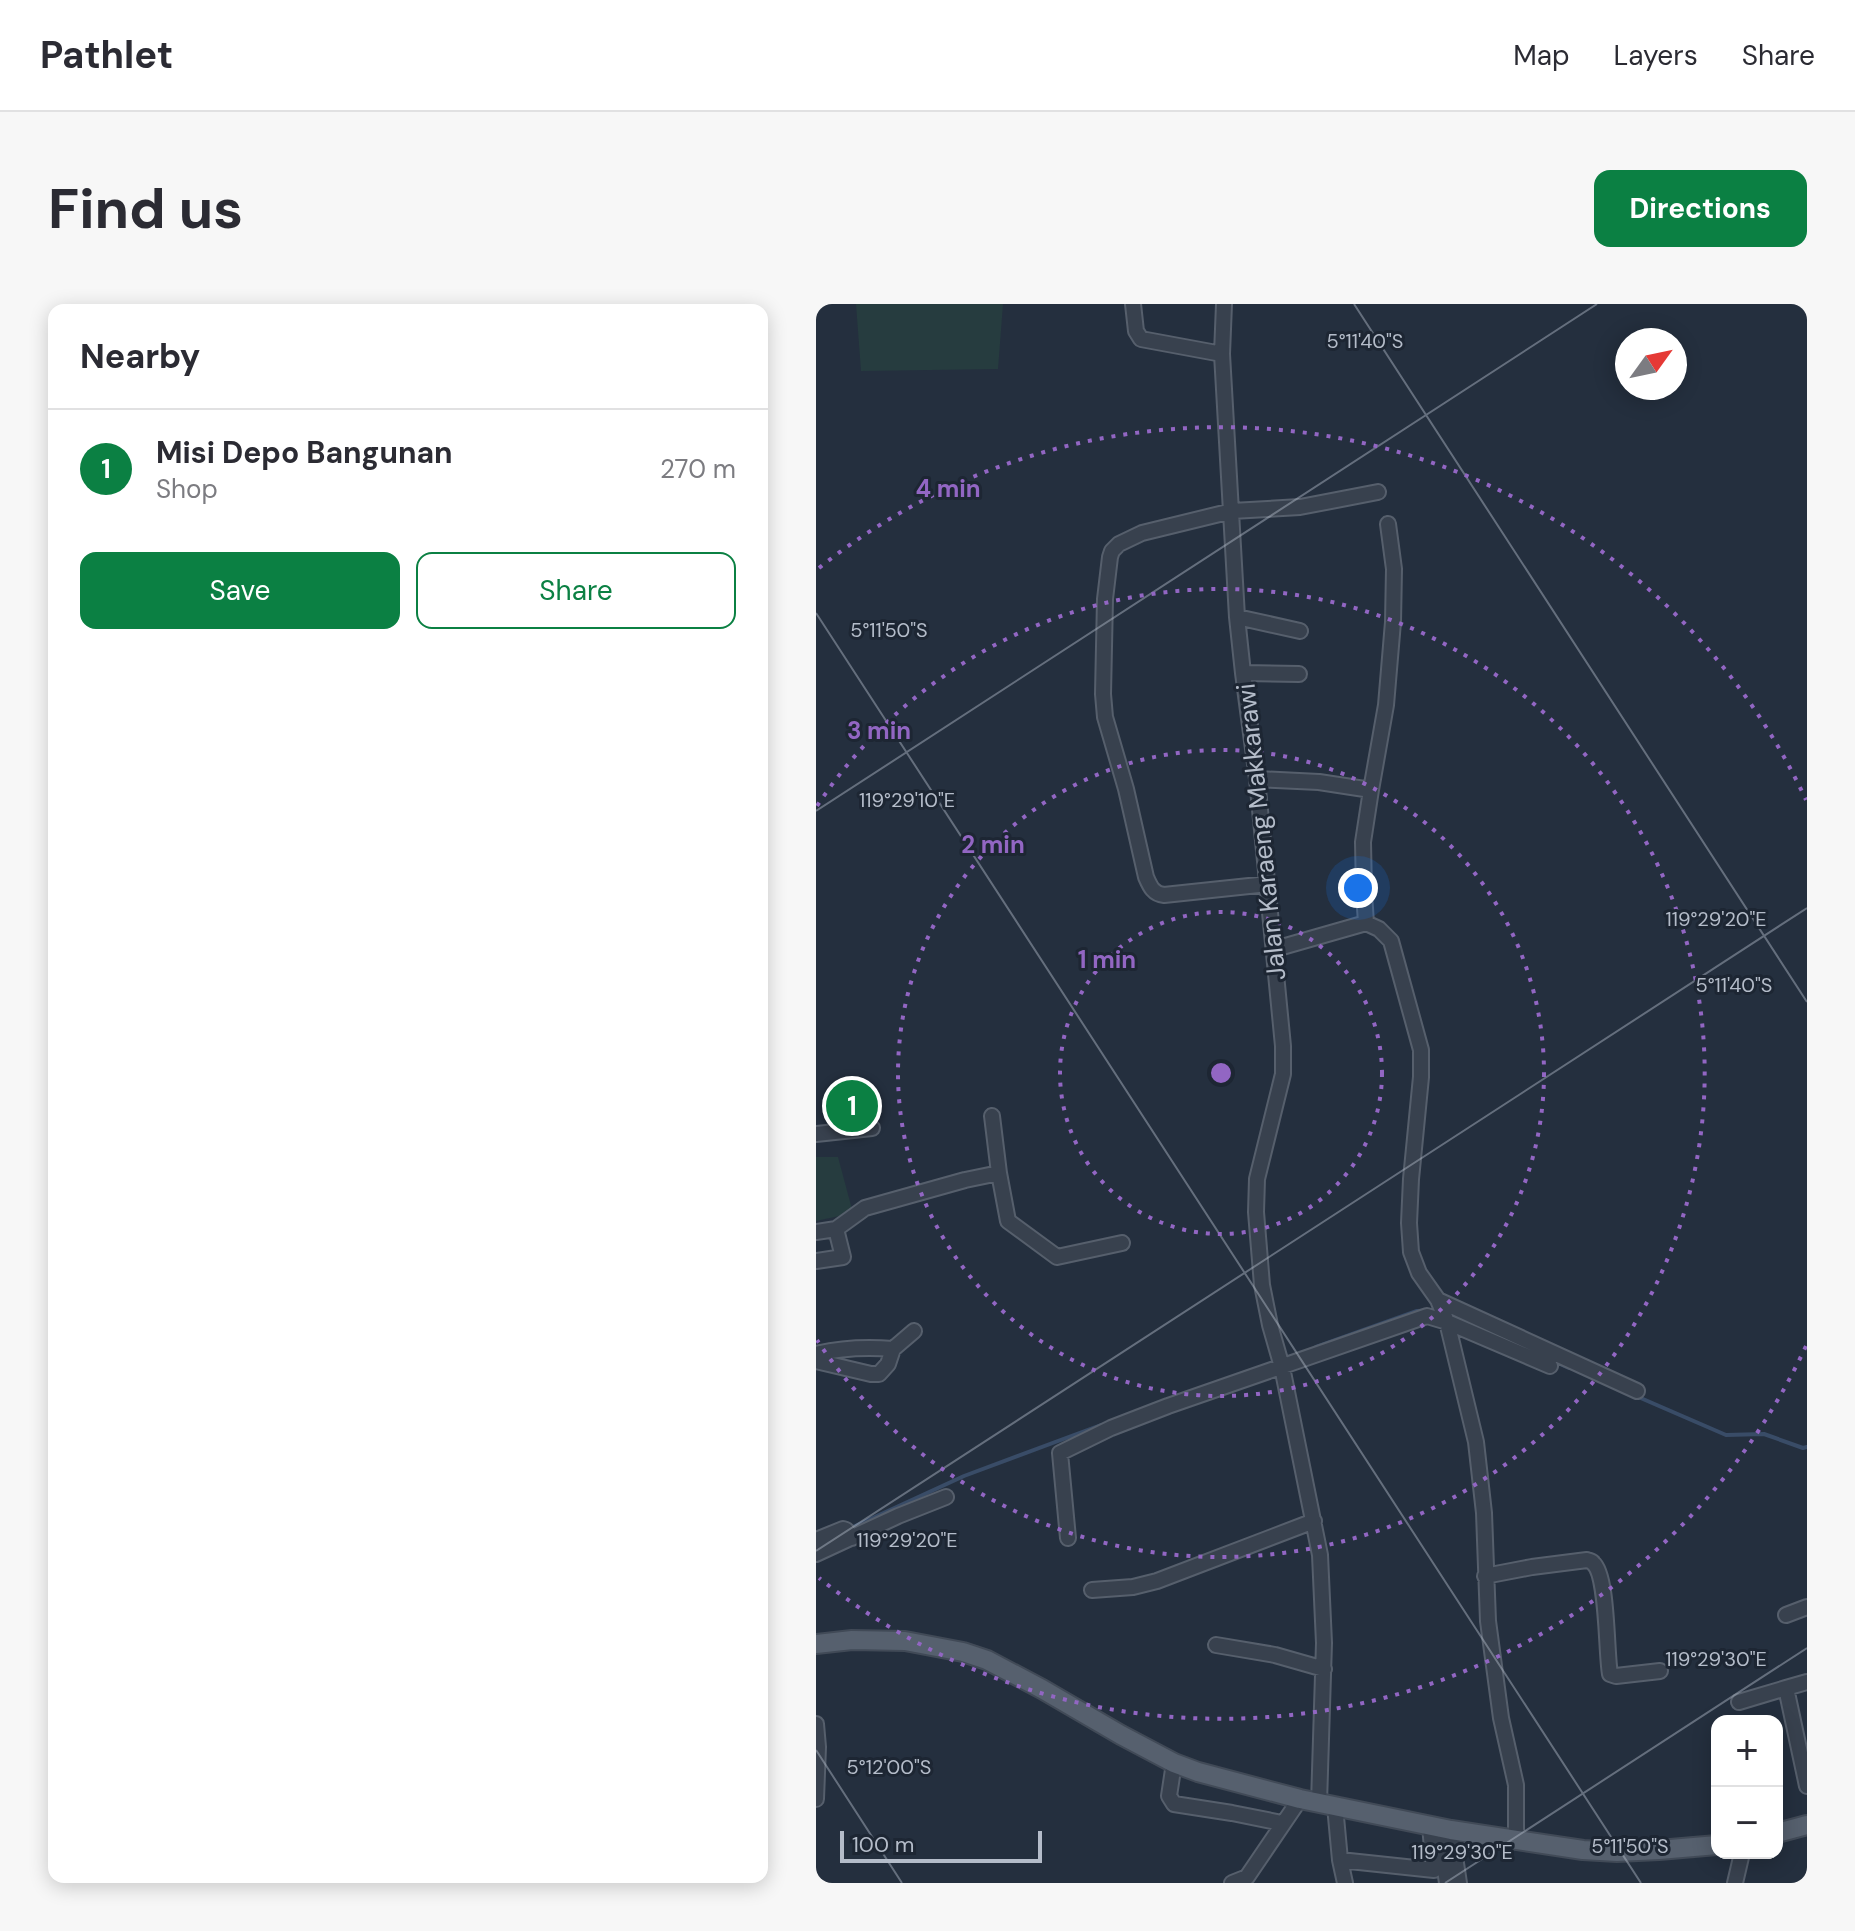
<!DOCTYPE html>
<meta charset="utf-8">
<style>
:root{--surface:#fff;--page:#f7f7f7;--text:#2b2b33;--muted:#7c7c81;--line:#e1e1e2;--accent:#0b8043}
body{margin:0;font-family:"DM Sans",sans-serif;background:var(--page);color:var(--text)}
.controls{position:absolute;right:24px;bottom:24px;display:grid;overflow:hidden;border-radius:16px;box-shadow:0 4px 20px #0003}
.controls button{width:72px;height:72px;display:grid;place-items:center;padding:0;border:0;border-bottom:2px solid var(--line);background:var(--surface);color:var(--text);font:40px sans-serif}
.compass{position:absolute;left:799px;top:24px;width:72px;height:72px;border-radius:50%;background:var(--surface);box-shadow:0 4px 20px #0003;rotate:57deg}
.scale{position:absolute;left:24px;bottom:20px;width:202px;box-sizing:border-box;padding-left:8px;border:4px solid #b4bcc9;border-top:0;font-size:22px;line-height:28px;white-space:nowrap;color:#b4bcc9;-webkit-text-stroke:6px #1d2633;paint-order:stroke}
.you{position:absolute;left:542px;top:584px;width:28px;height:28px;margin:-20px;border:6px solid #fff;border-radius:50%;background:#1a73e8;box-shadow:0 0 0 12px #1a73e833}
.badge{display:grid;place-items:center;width:52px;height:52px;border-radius:50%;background:var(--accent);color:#fff;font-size:26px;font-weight:700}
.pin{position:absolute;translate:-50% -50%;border:4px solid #fff;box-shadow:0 2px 8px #0006}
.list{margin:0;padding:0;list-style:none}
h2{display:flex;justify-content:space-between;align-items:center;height:104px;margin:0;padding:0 32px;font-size:34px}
h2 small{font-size:26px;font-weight:400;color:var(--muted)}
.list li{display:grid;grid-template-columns:52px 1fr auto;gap:24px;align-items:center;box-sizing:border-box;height:120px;padding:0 32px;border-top:2px solid var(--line)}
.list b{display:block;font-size:30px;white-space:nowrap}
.list p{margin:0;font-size:26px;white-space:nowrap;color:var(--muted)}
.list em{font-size:26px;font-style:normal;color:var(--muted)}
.actions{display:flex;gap:16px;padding:24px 32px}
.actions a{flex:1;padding:18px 0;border:2px solid var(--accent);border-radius:16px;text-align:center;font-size:28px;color:var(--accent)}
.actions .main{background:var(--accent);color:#fff}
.map{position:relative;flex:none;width:991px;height:1579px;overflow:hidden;border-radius:16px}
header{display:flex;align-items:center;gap:48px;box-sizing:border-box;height:112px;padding:0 40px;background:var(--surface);border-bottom:2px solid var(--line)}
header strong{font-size:38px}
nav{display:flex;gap:44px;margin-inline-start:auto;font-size:28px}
.intro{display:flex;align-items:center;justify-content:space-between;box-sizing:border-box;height:192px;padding:0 48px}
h1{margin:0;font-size:56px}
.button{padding:20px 36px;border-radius:16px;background:var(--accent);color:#fff;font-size:28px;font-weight:700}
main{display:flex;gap:48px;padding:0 48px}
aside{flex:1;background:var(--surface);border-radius:16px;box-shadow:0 4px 20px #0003}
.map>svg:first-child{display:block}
</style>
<header>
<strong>Pathlet</strong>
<nav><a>Map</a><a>Layers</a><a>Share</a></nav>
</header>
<div class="intro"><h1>Find us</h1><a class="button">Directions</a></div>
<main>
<aside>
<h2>Nearby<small></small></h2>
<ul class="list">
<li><span class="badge">1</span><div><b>Misi Depo Bangunan</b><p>Shop</p></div><em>270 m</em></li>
</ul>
<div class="actions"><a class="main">Save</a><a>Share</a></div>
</aside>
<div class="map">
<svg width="991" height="1579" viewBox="0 0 991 1579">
<rect width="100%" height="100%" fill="#242f3e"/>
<path fill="#263c3f" d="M40 0H187L182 65 45 67Z
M0 853H22L37 909 0 917Z"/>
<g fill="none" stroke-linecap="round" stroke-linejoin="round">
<path stroke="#394c67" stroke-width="4" d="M633 1011 672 1028
M500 1043 601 1007 621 1006
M735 1056 753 1064
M820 1092 910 1131 948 1130 987 1144 991 1143
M35 1224 148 1172 285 1121"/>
<g stroke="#565f6c" stroke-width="18">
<path id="minor" d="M317 0 320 27 325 35 406 50
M408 0 406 50 421 313 427 369 441 475 467 742V770L441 875 440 908 446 981 454 1021 466 1063 504 1251 508 1339 503 1499
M421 313 484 327
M427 369 483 370
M441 475 503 478 555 486 570 401 577 318 578 265 572 220
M452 580 348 591C337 590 334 582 330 573L310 485 289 413 287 390 289 295 294 253 296 247 303 240 326 229 416 207 484 203 562 188
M550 619 563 625 575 637 605 746V773L595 875 593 919 595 948 603 969 622 996 631 1018 660 1138 668 1209 672 1317 685 1414 700 1481V1535
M459 645 550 619 548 589 547 538 555 486
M0 830 56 824
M183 869 192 917 241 953 306 939
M0 928 20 925 49 904 149 876 183 869 176 812
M0 957 27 953 20 925
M622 996 821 1087
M0 1050C25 1044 51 1043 77 1045
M0 1057 55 1070H63L72 1060 77 1045 98 1027
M252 1234 244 1149 295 1124 352 1102 611 1012 631 1018 734 1062
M0 1236 27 1225 30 1226 36 1234
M0 1250 82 1212 130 1193
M669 1272 716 1263 771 1256C773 1257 776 1257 777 1259 792 1271 790 1349 794 1370L800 1372 844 1367
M276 1286 317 1283 341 1277 498 1217
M970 1311 991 1303
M400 1341 459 1351 508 1365
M970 1384 991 1378
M923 1398 970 1384 991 1482
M0 1420 2 1443 0 1495
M358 1459 353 1492 358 1500 416 1509 466 1519
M519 1502 524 1556 529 1579
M635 1526 643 1579
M625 1539 631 1579
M524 1556 618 1566 614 1522
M416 1579 431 1573 484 1495
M919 1579 926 1549"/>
</g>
<g stroke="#414a57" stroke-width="22">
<path id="major" d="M0 1340 36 1336 89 1337 147 1348 171 1356 226 1385 305 1431 358 1459 382 1468 484 1495 635 1526 767 1546 801 1548 843 1546 901 1541
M961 1529 991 1521"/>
</g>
<use href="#minor" stroke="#38414e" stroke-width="14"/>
<use href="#major" stroke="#56606e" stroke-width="18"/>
</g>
<path fill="none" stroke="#b4bcc9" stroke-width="2" stroke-opacity="0.45" d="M538 0 991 698M0 309 825 1579M0 507 781 0M0 1247 991 604M0 1446 86 1579M629 1579 991 1344"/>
<g fill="none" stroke="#9266c3" stroke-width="4" stroke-dasharray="4 8">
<circle cx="405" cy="769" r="161"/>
<circle cx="405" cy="769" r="323"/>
<path d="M1 502A484 484 0 1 1 1 1036"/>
<path d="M990 1042A645 645 0 0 1 3 1274M3 264A645 645 0 0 1 990 496"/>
</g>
<g text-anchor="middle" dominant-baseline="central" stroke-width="6" stroke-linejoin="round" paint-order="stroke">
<g font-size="26" fill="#b4bcc9" stroke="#1d2633">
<text transform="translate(445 528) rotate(-96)">Jalan Karaeng Makkarawi</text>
</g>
</g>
<g font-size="20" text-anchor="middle" fill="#b4bcc9" stroke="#1d2633" stroke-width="6" stroke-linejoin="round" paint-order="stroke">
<text x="549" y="44">5°11'40"S</text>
<text x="73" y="333">5°11'50"S</text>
<text x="91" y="503">119°29'10"E</text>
<text x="900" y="622">119°29'20"E</text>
<text x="918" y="688">5°11'40"S</text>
<text x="91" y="1243">119°29'20"E</text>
<text x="900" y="1362">119°29'30"E</text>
<text x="73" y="1470">5°12'00"S</text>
<text x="814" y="1549">5°11'50"S</text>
<text x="646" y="1555">119°29'30"E</text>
</g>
<circle cx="405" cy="769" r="12" fill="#9266c3" stroke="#1d2633" stroke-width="4"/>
<g font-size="24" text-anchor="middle" font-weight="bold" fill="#9266c3" stroke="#1d2633" stroke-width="6" stroke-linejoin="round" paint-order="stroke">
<text x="132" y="193">4 min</text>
<text x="63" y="435">3 min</text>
<text x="177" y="549">2 min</text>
<text x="291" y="664">1 min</text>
</g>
</svg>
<div class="controls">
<button>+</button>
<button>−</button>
</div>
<svg class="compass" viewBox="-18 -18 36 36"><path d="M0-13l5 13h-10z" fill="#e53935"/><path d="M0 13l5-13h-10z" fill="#7c7c81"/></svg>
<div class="scale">100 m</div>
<div class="you"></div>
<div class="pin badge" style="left:36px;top:802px">1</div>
</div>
</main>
